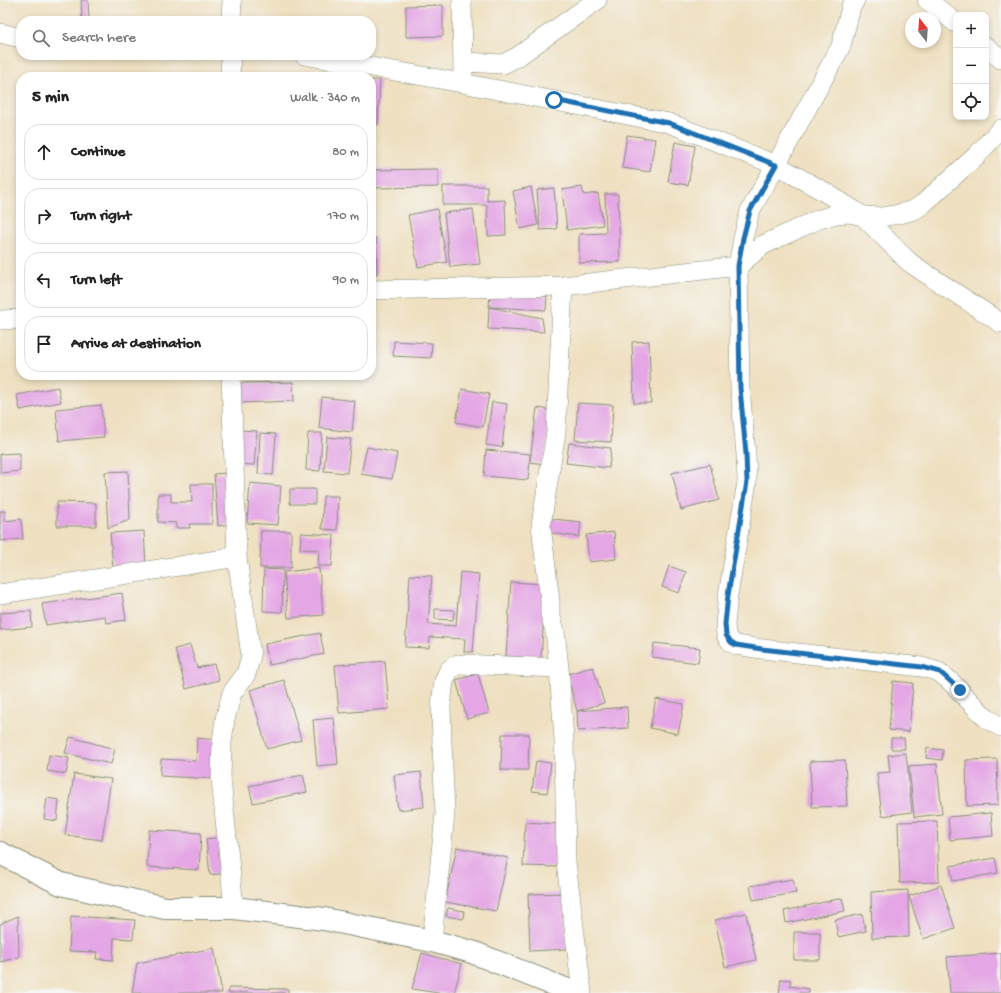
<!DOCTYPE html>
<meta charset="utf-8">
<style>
:root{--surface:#fff;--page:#f6f6f6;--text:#222;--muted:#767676;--line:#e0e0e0}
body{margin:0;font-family:"Gochi Hand",sans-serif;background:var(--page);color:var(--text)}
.controls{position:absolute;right:12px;top:12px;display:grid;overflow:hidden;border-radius:8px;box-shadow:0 2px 6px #0003}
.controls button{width:36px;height:36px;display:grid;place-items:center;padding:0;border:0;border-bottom:1px solid var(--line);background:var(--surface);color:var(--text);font:20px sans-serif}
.compass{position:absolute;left:905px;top:12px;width:36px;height:36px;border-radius:50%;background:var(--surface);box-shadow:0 2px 6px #0003;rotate:343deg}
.stop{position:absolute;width:12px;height:12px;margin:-9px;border:3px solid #1f6fb2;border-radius:50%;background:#fff}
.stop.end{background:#1f6fb2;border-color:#fff;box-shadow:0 1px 4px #0008}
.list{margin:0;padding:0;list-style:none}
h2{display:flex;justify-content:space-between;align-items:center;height:52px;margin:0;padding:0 16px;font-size:17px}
h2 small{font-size:13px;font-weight:400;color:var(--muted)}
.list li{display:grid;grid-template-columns:26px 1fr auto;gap:12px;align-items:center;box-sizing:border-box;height:56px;margin:0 8px 8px;padding:0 8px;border:1px solid var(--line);border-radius:16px}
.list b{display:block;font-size:15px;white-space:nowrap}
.list em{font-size:13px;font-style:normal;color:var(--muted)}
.icon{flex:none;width:22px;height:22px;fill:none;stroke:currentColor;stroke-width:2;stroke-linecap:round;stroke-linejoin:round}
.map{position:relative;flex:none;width:1001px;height:993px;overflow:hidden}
.search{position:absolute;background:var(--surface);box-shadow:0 2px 6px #0003;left:16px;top:16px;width:360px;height:44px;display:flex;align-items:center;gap:10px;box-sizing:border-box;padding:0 14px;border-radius:16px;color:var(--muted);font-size:15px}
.panel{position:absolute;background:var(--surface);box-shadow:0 2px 6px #0003;left:16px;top:72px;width:360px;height:308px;border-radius:16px}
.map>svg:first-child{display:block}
</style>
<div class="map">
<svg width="1001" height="993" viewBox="0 0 1001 993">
<rect width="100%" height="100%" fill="#f6f6f2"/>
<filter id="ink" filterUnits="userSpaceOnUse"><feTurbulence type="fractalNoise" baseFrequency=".025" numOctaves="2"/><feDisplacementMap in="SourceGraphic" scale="8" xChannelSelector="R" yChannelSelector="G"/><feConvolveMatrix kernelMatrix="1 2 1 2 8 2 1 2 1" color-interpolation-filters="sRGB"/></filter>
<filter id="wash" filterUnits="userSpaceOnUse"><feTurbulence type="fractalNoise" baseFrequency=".012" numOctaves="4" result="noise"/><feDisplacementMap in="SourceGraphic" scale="16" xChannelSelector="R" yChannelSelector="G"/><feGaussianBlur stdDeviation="0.9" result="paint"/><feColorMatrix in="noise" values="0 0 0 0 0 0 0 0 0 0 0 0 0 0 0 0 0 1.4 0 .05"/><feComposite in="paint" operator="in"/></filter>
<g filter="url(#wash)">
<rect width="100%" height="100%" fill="#efe0c1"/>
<g id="blocks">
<path fill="#e4a6e5" d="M81 0H88L89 21H82Z
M443 5V36L406 37V6Z
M371 80H380L378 125 371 124Z
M627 135 655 139 650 172 622 168Z
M675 142 695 146 688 185 668 182Z
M438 169V187L371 188V170Z
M443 186H487V201L505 200 506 235 488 236 487 205H443Z
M531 187 538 225 520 229 513 191Z
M582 187 584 195 598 193 603 225 567 230 562 190Z
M554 188 557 229 540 230 537 190Z
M605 194H618L620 262 579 263V234L606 233Z
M437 209 447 262 418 267 408 215Z
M473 209 480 264 450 267 444 213Z
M371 238H376L377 274H371Z
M490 293 547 296 546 310 489 307Z
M489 307 542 318 544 332 488 329Z
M394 341 432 343 431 358 393 356Z
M649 341 651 403H634L632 342Z
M293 382 294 401 240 403V383Z
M58 387 61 402 20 410 17 395Z
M462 389 489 394 483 427 456 422Z
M322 397 355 401 352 432 319 428Z
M492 402 507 404 502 447 486 445Z
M578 403 613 405 611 442 575 440Z
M101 405 104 437 59 441 56 409Z
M537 408 552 410 544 464 530 462 528 480 484 476 486 450 530 454V461Z
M238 430 257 431 254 465 235 464Z
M260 433 276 434 273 475 258 474Z
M308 433H322L320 471 306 470Z
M327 437 351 439 347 473 324 471Z
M569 443 611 448 609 468 566 463Z
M367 447 397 453 392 479 361 474Z
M20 453V471L0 473V454Z
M710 464 719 500 681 510 672 473Z
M128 471 130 520 108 528 105 472Z
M228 473 232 524 218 526 214 474Z
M250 483 281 486 278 525 247 523Z
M191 484H212V524H189L190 528H176V523L158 522V494H171V502H192Z
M290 489H315V504H290Z
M323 496H338L337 530 322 529Z
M57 502 96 503V526H57Z
M0 511H5V521L21 519 23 539 0 541Z
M545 518 581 522 579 537 543 532Z
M144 531 146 566 113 568 110 533Z
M261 531H291V568H260Z
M614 532 616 559 589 562 586 535Z
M301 533 334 535 332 566H318L319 550 300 549Z
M669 566 686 572 679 593 662 587Z
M319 568 323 615 288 618 284 572Z
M264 569 283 570 282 612 263 611Z
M460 572 479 574 473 652H464L465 639 430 637 429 648 405 647 410 575 432 576 428 624 456 626Z
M511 582 546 584 541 659 506 656Z
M122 593 126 620 106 623 105 616 46 625 42 604Z
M435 609 454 610 453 620 435 619Z
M31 611 32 627 0 630V613Z
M320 633 324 654 269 665 265 644Z
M654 643 700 648 698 663 652 657Z
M190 645 197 668 214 664 219 680 186 689 175 649Z
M385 661 389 709 339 713 335 665Z
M593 667 604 703 577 711 567 674Z
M478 674 489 713 467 719 456 680Z
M284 680 301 740 267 749 250 690Z
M893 681 913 683 909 732 889 730Z
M656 699 684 704 678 734 650 728Z
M627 707 628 728 578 731 577 711Z
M334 718 338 764 317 766 313 720Z
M502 734H529L528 770H501Z
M70 737 115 749 111 764 65 753Z
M197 738 217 740 214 779 160 776 161 759 196 761Z
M891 738H904L905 749H891Z
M927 748 943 750 942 760 926 758Z
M906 753 912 812 882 816 877 773 890 772 888 755Z
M49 755 69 758 66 774 47 771Z
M997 759 998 805 967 806 966 760Z
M845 760 847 806 812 807 810 761Z
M536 761 551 763 547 793 532 791Z
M937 764 942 814 914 817 909 766Z
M421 772 424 807 398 810 394 775Z
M74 774 111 779 102 840 65 835Z
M303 775 307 792 253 803 249 786Z
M47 798 59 800 57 821 44 819Z
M991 813 993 836 950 840 948 817Z
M937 821 939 882 900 883 898 822Z
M525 822 559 824 557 867 523 866Z
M149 830 201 833 199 870 147 867Z
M225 837 228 873 210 875 206 839Z
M457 847 508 858 496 911 445 902Z
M995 858 998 873 953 881 950 866Z
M793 879 796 893 753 900 750 886Z
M941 885 955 928 923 939 909 896Z
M908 890 909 937 872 938 871 892Z
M565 893 567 949 530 951 528 894Z
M842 898 845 911 786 923 784 911Z
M448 908 464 911 463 919 446 916Z
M746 913 756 960 725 967 715 920Z
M862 914 866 931 838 937 835 920Z
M18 916 19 957 0 962V924Z
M71 916 135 920 133 939 114 938 113 960 96 959 97 952 69 951Z
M794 932H820V960H794Z
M214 948 222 993H132L137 963Z
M422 953 462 964 454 993H438L412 989Z
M1001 953V993H950L947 957Z
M781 979 791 980 790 986 809 989V993H779Z
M229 988 288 989V993H228Z"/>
</g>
</g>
<g filter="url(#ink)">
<use href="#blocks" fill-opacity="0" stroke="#878e7a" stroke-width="1"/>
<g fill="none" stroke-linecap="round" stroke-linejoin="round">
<g stroke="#878e7a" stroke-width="20">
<path id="minor" d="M462 0 463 75
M927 0 956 23
M231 21 232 0
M0 33 21 38
M986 47 1001 59
M304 55 462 83 669 123 776 165 841 46 851 7 855 0
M463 62 503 64 517 57 597 0
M230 77 231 55
M1001 129 977 155 923 204 914 210 899 214 882 217 863 216 823 191 776 165 750 211 743 238 738 266 740 388 746 454 747 482 728 595 725 624 726 635 731 642 736 645 762 649 922 667 939 672 950 681 986 718 1001 727
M563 286 556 432 541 525 550 601V614L555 631 559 668 564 740 566 862 582 993
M371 290 563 286 738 266 763 245 780 237 817 220 836 214 849 213 863 216 909 262 925 273 1001 323
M0 320 21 319
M231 375 237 557 251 656 246 674 232 693 225 719 222 742 221 779 234 908
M0 594 237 557
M432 941 445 814 442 743 441 705 444 681 449 670 458 664 559 668"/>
</g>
<g stroke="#878e7a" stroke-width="24">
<path id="tertiary" d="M0 853 61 884 165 908H234L324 919 432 941 472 952 575 993"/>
</g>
<use href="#minor" stroke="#fff" stroke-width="19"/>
<use href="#tertiary" stroke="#fff" stroke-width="22"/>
</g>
</g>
<g fill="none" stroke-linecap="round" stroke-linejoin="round" filter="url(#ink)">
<path stroke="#1f6fb2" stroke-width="5" d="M554 100 669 123 776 165 750 211 743 238 738 266 740 388 746 454 747 482 728 595 725 624 726 635 731 642 736 645 762 649 922 667 940 672 960 690"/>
</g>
</svg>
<div class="controls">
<button>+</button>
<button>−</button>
<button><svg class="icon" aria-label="locate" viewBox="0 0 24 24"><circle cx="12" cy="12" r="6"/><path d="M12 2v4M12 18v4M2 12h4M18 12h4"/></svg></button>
</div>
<svg class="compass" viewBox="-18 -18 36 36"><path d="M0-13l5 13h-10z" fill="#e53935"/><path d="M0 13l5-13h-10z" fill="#767676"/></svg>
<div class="stop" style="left:554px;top:100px"></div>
<div class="stop end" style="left:960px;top:690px"></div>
<div class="search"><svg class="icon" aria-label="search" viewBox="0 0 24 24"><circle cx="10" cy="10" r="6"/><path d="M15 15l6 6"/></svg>Search here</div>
<section class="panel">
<h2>5 min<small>Walk · 340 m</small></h2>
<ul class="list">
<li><svg class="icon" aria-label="ahead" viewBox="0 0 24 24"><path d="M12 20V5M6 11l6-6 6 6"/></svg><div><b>Continue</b></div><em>80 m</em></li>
<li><svg class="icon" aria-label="right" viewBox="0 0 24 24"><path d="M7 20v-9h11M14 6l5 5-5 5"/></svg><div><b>Turn right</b></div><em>170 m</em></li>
<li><svg class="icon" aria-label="left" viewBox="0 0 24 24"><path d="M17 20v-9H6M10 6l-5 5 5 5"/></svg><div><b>Turn left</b></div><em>90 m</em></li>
<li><svg class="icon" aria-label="arrive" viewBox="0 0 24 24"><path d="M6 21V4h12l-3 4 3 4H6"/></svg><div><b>Arrive at destination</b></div></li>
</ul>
</section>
</div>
